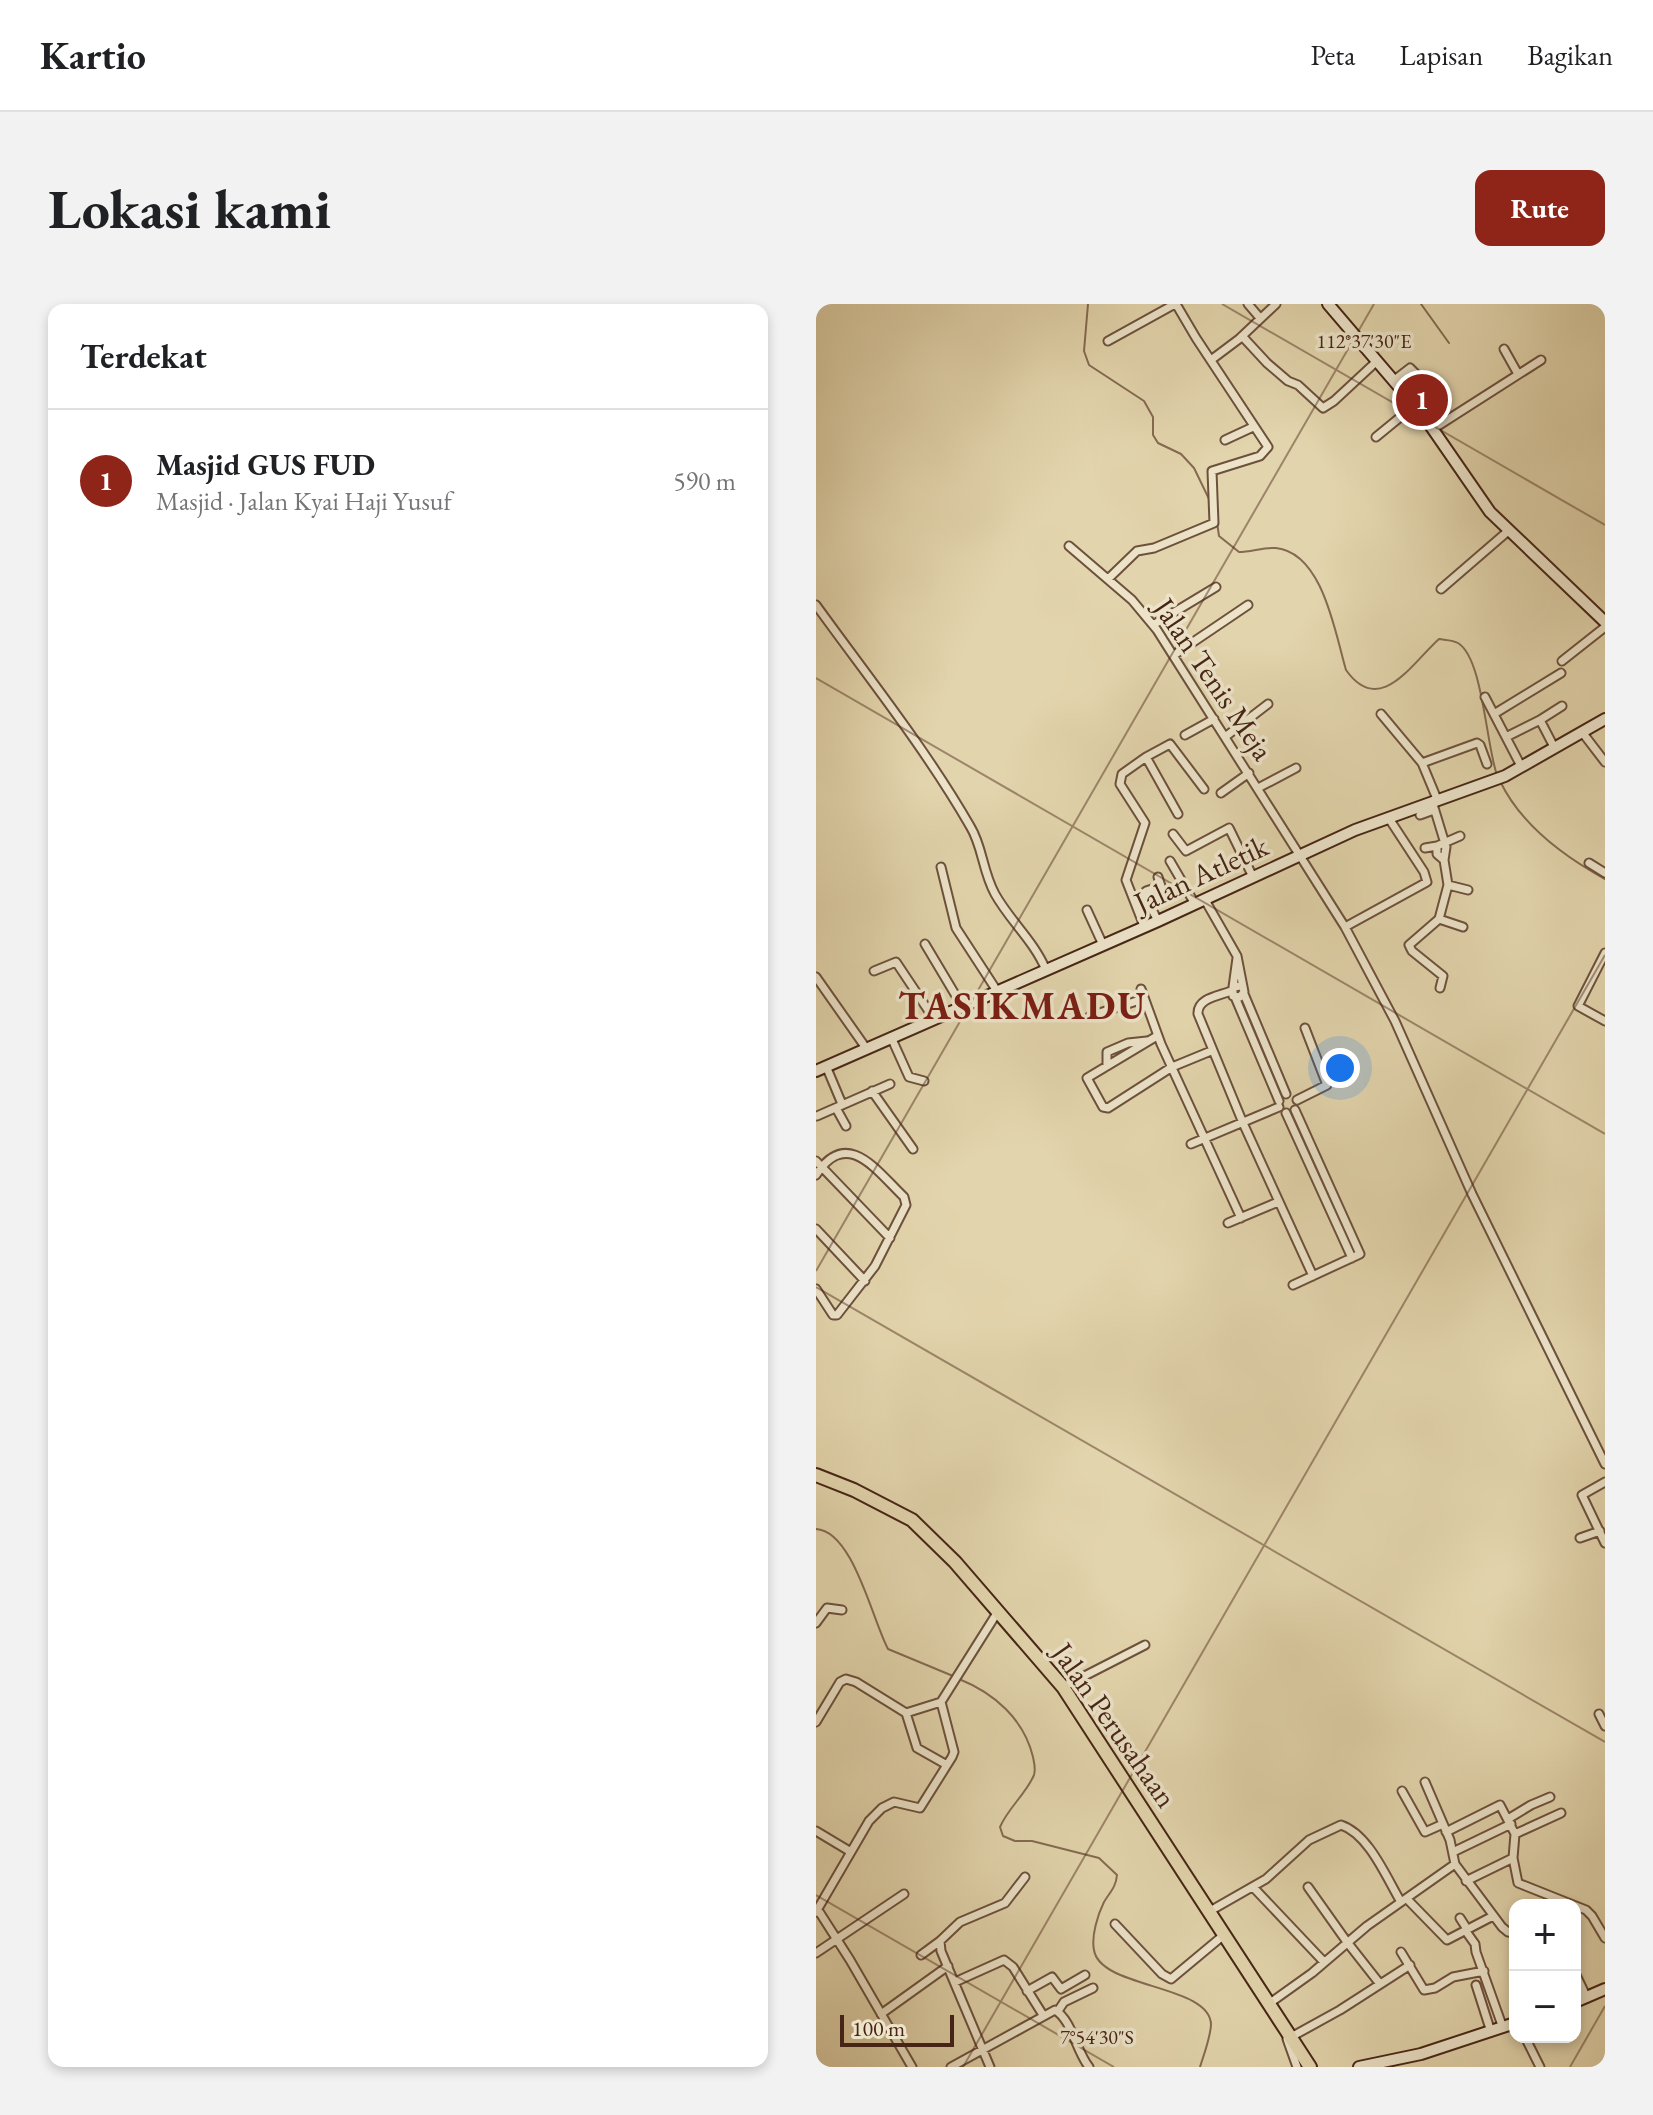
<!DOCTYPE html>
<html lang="id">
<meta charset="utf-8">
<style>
:root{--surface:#fff;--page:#f2f2f2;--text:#202124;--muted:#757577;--line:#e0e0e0;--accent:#8f2418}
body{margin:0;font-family:"EB Garamond",serif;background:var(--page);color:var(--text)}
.controls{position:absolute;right:24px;bottom:24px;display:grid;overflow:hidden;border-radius:16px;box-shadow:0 4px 12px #0003}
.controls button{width:72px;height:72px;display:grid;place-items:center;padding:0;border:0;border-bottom:2px solid var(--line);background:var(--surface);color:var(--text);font:40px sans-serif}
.scale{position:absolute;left:24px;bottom:20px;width:114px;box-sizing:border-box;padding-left:8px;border:4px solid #462516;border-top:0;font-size:22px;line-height:28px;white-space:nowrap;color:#462516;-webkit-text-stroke:6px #ece3c9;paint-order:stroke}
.you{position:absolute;left:524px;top:764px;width:28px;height:28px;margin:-20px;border:6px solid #fff;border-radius:50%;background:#1a73e8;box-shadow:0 0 0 12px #1a73e833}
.badge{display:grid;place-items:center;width:52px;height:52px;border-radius:50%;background:var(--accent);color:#fff;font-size:26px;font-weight:700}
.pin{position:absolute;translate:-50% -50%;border:4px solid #fff;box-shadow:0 2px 8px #0006}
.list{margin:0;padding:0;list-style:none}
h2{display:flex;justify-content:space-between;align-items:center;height:104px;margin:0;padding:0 32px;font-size:34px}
h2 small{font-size:26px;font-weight:400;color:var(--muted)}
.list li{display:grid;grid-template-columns:52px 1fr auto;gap:24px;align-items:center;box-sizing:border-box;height:144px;padding:0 32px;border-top:2px solid var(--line)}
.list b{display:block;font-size:30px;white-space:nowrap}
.list p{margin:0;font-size:26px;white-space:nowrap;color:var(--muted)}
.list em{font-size:26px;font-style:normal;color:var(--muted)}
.map{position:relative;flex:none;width:789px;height:1763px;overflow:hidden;border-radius:16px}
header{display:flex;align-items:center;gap:48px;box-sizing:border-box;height:112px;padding:0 40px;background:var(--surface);border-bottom:2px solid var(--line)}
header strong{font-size:38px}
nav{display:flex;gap:44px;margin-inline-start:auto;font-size:28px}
.intro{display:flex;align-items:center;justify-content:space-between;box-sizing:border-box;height:192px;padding:0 48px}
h1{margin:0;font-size:56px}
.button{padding:20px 36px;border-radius:16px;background:var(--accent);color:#fff;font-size:28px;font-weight:700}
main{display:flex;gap:48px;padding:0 48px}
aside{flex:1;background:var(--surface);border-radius:16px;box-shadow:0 4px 12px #0003}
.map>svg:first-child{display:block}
</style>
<header>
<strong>Kartio</strong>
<nav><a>Peta</a><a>Lapisan</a><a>Bagikan</a></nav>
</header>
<div class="intro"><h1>Lokasi kami</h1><a class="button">Rute</a></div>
<main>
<aside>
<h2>Terdekat<small></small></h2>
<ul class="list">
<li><span class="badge">1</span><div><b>Masjid GUS FUD</b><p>Masjid · Jalan Kyai Haji Yusuf</p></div><em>590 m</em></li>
</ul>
</aside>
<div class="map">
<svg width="789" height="1763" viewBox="0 0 789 1763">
<rect width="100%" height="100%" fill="#e2d4ac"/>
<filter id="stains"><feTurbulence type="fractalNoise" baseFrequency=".0025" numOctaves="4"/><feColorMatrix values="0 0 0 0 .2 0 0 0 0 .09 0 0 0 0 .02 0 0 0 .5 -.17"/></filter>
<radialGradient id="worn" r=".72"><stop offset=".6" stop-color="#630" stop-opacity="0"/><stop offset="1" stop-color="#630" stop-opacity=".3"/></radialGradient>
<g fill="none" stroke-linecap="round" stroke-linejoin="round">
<path stroke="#846a51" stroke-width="2" d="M272 0 268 47 273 61 328 97 337 113V131L342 139 365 150 378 164 394 197
M605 0 633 39
M401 218 403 232 423 248C435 248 448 243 460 244 507 249 519 329 530 366 564 414 596 359 623 335 629 336 637 336 642 339 667 354 670 441 681 471
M684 477C705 521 747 552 789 575
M0 1225C37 1227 56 1315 72 1345L137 1372
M143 1375C178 1389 208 1415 217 1453 218 1459 220 1464 218 1471 210 1490 192 1504 184 1523L187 1532 199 1537H216L283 1554 301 1571C300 1583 294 1588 288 1598 282 1610 275 1632 278 1646 284 1685 395 1680 395 1721 394 1735 388 1750 384 1763"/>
<g stroke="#6d513c" stroke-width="11">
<path id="street" d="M432 0 444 14
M426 32 451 59 472 77 482 81 507 104 518 97 561 57
M292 37 359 0
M688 45 702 70
M395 56 423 35 460 0
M577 77 594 64 602 72
M617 125 725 56
M560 133 599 101
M409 136 437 123
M253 242 316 296 341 326 529 623 579 717 656 890 789 1160
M292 275 321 247 338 244 398 219 396 167 444 152 452 143 380 34 360 0
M625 285 691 228
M0 301C52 373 109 444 154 522 167 543 166 566 179 590 194 617 218 637 230 666
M337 321 400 283
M358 351 432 301
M746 357 789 323
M669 393 705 462
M565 410 606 459 621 495
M678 410 745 369
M724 416 746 402
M766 428 789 458
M369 431 398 415
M409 433 452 400
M690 433 724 416 738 443
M330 453 354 440 388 485
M606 459 661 439 664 441 671 460
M442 484 480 464
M405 489 433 469
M616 497 630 543 628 556 632 581 623 615 593 641 596 647 627 672 624 684
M604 511 618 506
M357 530 370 547 413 524 437 573
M609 544 621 542
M628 556 621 550V542L644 532
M354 557 379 600
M773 559 789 569
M125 563 140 624 181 687
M632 581 652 586
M389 596 421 652 428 688 424 693 417 692V683L425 682
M271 606 287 641
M623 615 647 623
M342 617 329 592 330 587 345 582 342 573
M328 622 310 576 329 519 304 480 306 470 330 453 362 510
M529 623 611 578 608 568 572 513
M109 640 146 702
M789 649 762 702 789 717
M58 667 80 658 118 715
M0 673 50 744
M417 683 421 654
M325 685 345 740 425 914
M415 687C403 692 381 694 382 710L427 819 497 972
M428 690 470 790
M419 693 463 797
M274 712 327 695
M341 732 271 774 287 803 292 804 356 763 395 747
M75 733 93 773 108 777
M10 762 26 800
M291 762V748L312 739 331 737
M56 787 97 845
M481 796 511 781 489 724
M20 804 30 822
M470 809 536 954
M1 812 74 780
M375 840 463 803
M0 857 74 934
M0 871C31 823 60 866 88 893L90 901 59 962 21 1011H17L0 985
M412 919 462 898
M0 925 49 977
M477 981 544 950 479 806
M789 1178 766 1191 789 1239
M764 1234 784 1227
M0 1319 11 1304 26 1306
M247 1383 329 1341
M90 1409 101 1444 131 1461
M783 1410 789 1422
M0 1418 24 1378 30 1375 40 1378 90 1409 125 1398 181 1309
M609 1478 634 1536 639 1560
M586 1487 609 1528 627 1520
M692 1515 715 1501 734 1493
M0 1527 35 1548
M630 1528 684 1501 699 1530 697 1554 702 1579 770 1606 776 1612 789 1634
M699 1530 745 1509
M637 1548 695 1520
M650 1577 697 1554
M437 1583 508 1658
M492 1583 531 1638 564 1680
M591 1595 631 1636 677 1612
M2 1606 34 1656 96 1763
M394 1607 450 1575 493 1536 525 1521C553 1530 571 1575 585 1598
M0 1608 53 1517 66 1504 78 1498 104 1504 136 1453 138 1448 125 1398
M644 1614 651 1625
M299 1620 346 1670 355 1675 409 1630
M649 1626 659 1640 660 1648 687 1724
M585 1648 608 1686 619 1684 637 1673 668 1667
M0 1649 88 1590
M105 1651 124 1637
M759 1669 771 1694
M139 1678 188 1656 197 1663 227 1711
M660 1681 675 1728
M211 1687 236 1673 245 1685 269 1671
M454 1699 496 1669 551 1622 639 1560 686 1623 692 1628 699 1629
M242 1707 248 1698 277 1684
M65 1710 132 1662
M475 1733 524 1706 594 1661
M709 1733 724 1763
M471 1735 481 1763
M135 1763 239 1706C256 1716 260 1747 273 1763
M174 1763 125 1647 124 1637 144 1618 189 1599 209 1573"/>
</g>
<g stroke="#462516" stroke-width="14">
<path id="secondary" d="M512 0 607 111 674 208 789 318
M0 767 342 617 539 526 689 472 789 415
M759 1698 789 1685
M543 1763 605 1750 699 1719"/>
</g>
<g stroke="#462516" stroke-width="16">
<path id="primary" d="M0 1171 38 1186 96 1216 139 1258 247 1383 494 1763"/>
</g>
<use href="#street" stroke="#ece3c9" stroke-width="7"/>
<use href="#secondary" stroke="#ece3c9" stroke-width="10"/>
<use href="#primary" stroke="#e2d4ac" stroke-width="12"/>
</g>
<path fill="none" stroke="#462516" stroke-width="2" stroke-opacity="0.45" d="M406 0 789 221M0 374 789 830M0 967 558 0M0 983 789 1438M0 1591 298 1763M147 1763 789 651M754 1763 789 1702"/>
<g text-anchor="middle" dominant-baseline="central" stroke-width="7" stroke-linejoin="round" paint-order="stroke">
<g font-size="30" fill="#462516" stroke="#ece3c9">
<text transform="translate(398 375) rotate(56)">Jalan Tenis Meja</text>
<text transform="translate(385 570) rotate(-25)">Jalan Atletik</text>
<text transform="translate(299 1421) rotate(55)">Jalan Perusahaan</text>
</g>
<g font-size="38" font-weight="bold" letter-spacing="2" fill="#7a1f14" stroke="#ece3c9">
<text x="207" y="701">TASIKMADU</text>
</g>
</g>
<g font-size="20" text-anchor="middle" fill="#462516" stroke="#ece3c9" stroke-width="7" stroke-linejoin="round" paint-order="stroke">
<text x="548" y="44">112°37'30"E</text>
<text x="281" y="1740">7°54'30"S</text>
</g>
<rect width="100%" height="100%" filter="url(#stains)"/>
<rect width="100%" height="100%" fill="url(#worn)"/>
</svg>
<div class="controls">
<button>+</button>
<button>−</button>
</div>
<div class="scale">100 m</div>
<div class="you"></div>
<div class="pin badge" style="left:606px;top:96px">1</div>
</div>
</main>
